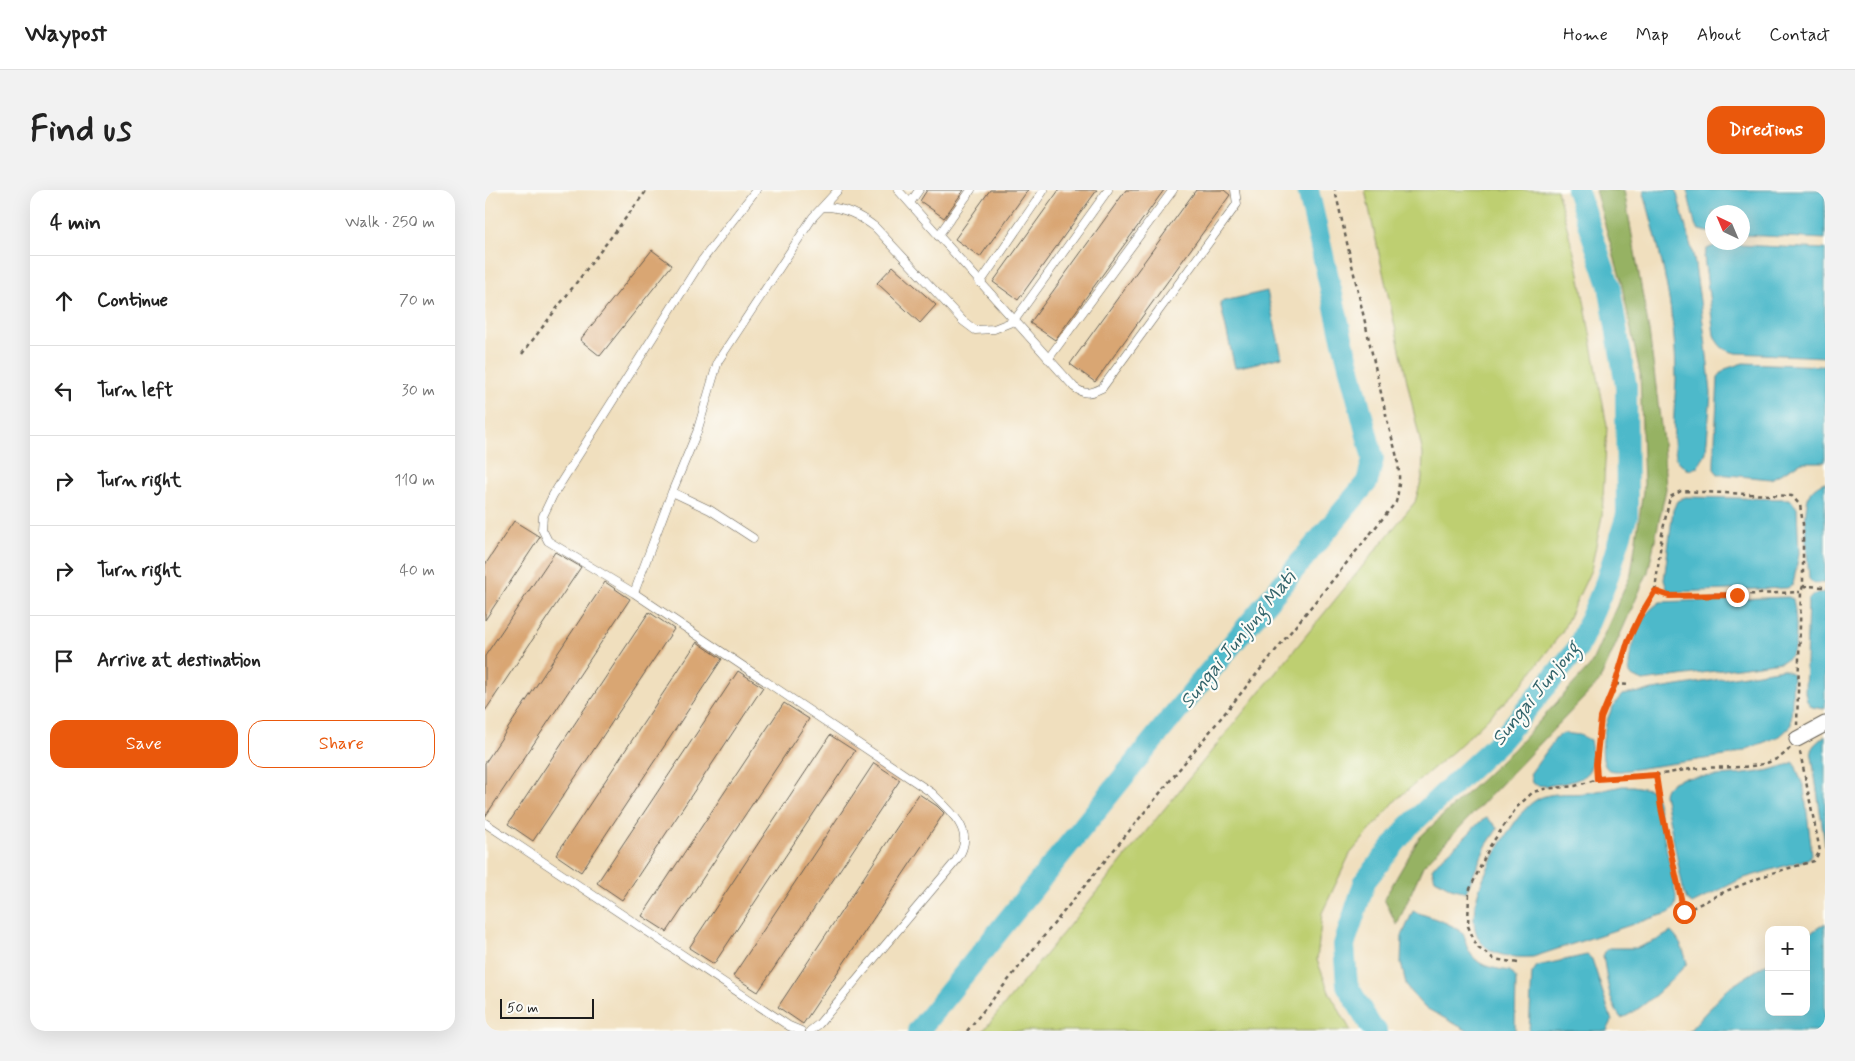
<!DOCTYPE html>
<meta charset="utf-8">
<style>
:root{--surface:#fff;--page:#f2f2f2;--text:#222;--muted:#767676;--line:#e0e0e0;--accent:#ea580c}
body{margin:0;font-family:Mynerve,sans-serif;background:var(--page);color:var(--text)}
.controls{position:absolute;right:15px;bottom:15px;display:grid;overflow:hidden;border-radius:10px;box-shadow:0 5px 20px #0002}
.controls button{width:45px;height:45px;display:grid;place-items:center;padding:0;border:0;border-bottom:1px solid var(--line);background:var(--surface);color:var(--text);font:25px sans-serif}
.compass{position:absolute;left:1220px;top:15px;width:45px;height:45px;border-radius:50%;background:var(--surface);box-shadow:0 5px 20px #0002;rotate:316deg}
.scale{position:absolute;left:15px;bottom:12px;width:94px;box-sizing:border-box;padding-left:5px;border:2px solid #1c1c1c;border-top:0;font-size:14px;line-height:18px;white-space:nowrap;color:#1c1c1c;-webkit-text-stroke:4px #fdfcf7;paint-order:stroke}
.stop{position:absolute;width:15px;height:15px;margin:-11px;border:4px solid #ea580c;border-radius:50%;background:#fff}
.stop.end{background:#ea580c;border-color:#fff;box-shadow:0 1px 5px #0008}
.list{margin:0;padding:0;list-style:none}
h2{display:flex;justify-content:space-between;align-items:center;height:65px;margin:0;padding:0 20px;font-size:21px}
h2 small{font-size:16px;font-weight:400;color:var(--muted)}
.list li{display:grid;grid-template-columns:32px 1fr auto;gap:15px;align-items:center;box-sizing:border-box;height:90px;padding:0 20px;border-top:1px solid var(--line)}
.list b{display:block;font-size:19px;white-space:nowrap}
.list em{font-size:16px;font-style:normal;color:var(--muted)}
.actions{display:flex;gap:10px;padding:15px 20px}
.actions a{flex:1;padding:11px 0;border:1px solid var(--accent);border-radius:15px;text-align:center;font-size:18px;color:var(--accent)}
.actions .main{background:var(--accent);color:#fff}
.icon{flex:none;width:28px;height:28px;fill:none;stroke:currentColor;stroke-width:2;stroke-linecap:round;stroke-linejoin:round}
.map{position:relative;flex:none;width:1340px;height:841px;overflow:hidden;border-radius:15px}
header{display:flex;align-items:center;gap:30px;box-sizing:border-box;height:70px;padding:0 25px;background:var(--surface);border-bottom:1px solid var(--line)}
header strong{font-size:24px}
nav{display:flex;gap:28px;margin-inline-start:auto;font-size:18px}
.intro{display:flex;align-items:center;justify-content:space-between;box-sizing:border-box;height:120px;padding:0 30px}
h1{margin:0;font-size:35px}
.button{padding:12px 22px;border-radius:15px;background:var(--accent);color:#fff;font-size:18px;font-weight:700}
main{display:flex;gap:30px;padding:0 30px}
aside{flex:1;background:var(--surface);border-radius:15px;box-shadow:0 5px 20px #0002}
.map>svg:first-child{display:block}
</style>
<header>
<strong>Waypost</strong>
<nav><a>Home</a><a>Map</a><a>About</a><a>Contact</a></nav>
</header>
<div class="intro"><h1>Find us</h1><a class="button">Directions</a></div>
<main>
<aside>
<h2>4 min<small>Walk · 250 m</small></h2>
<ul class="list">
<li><svg class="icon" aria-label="ahead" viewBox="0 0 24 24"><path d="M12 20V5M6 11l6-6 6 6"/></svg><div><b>Continue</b></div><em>70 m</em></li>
<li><svg class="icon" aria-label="left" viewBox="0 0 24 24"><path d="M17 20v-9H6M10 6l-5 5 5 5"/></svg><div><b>Turn left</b></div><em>30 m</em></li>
<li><svg class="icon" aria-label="right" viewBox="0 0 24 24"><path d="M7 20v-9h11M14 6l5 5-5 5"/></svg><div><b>Turn right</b></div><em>110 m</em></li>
<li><svg class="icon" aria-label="right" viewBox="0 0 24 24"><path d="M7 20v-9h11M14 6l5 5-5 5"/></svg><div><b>Turn right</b></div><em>40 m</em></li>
<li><svg class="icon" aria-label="arrive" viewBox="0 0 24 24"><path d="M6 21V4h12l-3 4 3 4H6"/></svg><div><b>Arrive at destination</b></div></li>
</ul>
<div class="actions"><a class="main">Save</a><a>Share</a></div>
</aside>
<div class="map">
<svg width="1340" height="841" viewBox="0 0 1340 841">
<rect width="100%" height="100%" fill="#fdfcf7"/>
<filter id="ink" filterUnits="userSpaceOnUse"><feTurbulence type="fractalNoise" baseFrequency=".02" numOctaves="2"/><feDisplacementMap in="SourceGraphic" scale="10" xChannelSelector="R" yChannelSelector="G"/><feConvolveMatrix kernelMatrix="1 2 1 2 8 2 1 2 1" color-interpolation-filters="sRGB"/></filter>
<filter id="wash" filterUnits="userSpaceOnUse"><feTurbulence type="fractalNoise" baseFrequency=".0096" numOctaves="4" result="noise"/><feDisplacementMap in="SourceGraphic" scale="20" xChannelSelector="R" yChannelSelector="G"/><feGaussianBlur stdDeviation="1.12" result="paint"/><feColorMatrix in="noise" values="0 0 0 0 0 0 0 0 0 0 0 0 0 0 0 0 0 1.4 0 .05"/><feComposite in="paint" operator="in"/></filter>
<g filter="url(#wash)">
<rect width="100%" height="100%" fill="#f0dfbe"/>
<path fill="#becf71" stroke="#6d7646" d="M880 0H1072L1093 78 1122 236 1117 326 1106 380 1077 442 1035 497 971 559 912 609 865 664 837 723 832 770 844 802 866 841H498L930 312 937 288 938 264Z"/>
<path fill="#96b263" stroke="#596740" d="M1110 0H1139L1164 141 1178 252 1181 299 1163 382 1114 492 938 676 912 735 899 709 935 647 1029 559 1105 476 1146 384 1159 294 1155 183 1135 87Z"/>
<path fill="#4db9ca" stroke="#346a73" d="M1158 0H1191L1209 68 1220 147 1226 203 1221 262 1216 272 1212 277 1204 280C1198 277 1193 273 1191 266 1186 245 1190 212 1191 190 1191 124 1176 63 1158 0Z
M1202 0H1340V49L1258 45V22H1228L1227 43 1214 40 1210 35Z
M1233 54 1340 59V167L1251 163C1238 160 1234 157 1229 145L1219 67 1222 59Z
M782 101 797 167 750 178 735 112Z
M1258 173 1340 176V272H1317L1286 289 1233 284 1229 279V272L1233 187 1240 179Z
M1340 292V393H1328L1324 389C1323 368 1316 321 1325 303 1328 298 1334 294 1340 292Z
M1200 307 1305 309 1312 318 1314 364 1308 395 1302 398 1186 402 1182 399 1179 390 1188 320 1192 311Z
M1340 402V518L1339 519 1327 517 1322 511 1320 502 1323 410 1327 405Z
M1303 407 1308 409C1311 421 1313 450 1308 462 1305 468 1301 470 1296 472L1158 491C1155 489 1149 488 1147 486 1138 478 1152 438 1158 429 1162 422 1168 417 1175 412Z
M1298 479 1308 484 1306 536 1295 546 1247 565 1136 581C1133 581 1127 581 1124 580 1112 573 1119 538 1123 528 1126 519 1131 511 1137 505Z
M1078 543 1095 545 1105 550C1111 580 1105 589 1075 594 1065 595 1056 598 1047 593L1045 584 1071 548Z
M1340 545V655L1326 560 1329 555Z
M1309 572 1319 598 1327 664 1323 669 1256 689 1207 714 1202 710 1199 703 1179 604C1181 594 1188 592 1198 588 1234 585 1275 587 1309 572Z
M1137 596H1148L1168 600 1172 612 1191 706C1191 721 1187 723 1173 726L1048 767C958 773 990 694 1020 647 1029 634 1038 618 1051 610 1065 601 1084 605 1100 603 1112 601 1125 599 1137 596Z
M1002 628 1013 638 1001 656 981 702 966 698 950 689 947 679C956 666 970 658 981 646 989 639 992 632 1002 628Z
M928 721C941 726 969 733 978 744 981 748 980 754 983 759 992 777 1007 778 1025 781L1031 788 1030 841H983L939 817 922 798 916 773 917 746Z
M1340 733V841H1204L1241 800 1284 772V822H1321V746Z
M1186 742C1195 751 1199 760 1202 773 1189 789 1154 823 1136 828 1123 812 1122 786 1118 766L1121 760 1124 758H1152L1172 750Z
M1102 765 1107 769 1127 831 1122 841H1044L1047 783 1052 776Z"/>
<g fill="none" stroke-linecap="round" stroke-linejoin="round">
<path stroke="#4db9ca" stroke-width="22" d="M433 841 690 523 882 292 888 269 856 144 823 0
M891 841 885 835 862 795 859 755 880 691 923 637 1016 550 1093 458 1121 392 1142 325 1141 196 1124 95 1092 0"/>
</g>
<g id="blocks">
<path fill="#d9a673" d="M442 0H479L459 28 435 11Z
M505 0H543L495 67 470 49Z
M574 0H612L533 110 508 92Z
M641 0H679L570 150 545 133Z
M711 0H739L745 5 610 192 585 174Z
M167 60 187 75 115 166 95 150Z
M408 76 451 115 435 133 392 93Z
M29 331 55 347 0 430V375Z
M70 362 96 377 0 521V466Z
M120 392 145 409 0 627V573Z
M164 422 189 439 48 651 23 634Z
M212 452 237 469 96 682 71 665Z
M253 481 278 497 137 710 112 693Z
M299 513 324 529 182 742 157 726Z
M345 545 370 561 229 774 204 758Z
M389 573 415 590 273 802 248 786Z
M434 604 452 616 459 623 318 834 293 817Z"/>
</g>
</g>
<g filter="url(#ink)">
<use href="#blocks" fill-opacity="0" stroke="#666055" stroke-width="1"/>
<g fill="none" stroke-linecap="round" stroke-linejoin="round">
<g stroke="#666055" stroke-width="9">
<path id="lane" d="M271 0 215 73 68 305 58 326 57 339 63 351 149 403 447 603C460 617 485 635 478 657 477 662 473 667 471 671L334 834 325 841
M413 0 589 197C599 205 605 204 617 198L752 14 750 0
M425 13 434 0
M339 17C359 17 374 25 390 37L478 131 490 140 509 139 529 131 623 0
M453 46 486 0
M495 93 559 0
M563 169 688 0
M187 302 225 320 268 348
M149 403 187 302 212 242 233 171 328 27 353 0
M0 633 304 836 316 841"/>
</g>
<g stroke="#666055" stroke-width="17">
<path id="street" d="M1312 549 1340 534"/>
</g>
<path stroke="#666055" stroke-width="2.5" stroke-dasharray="4 4" stroke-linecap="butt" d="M37 164 162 0
M1318 396 1340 397
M1170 401 1185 406 1252 405 1315 402
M1130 494 1144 495
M1305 558C1286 582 1243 576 1217 578 1201 579 1186 583 1171 585L1176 619 1199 722 1241 701 1287 683 1329 671 1335 661 1315 562
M1113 589 1111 574 1116 528 1130 494 1143 451 1155 426 1170 401 1177 344 1185 307 1196 301 1307 306 1315 315 1318 334V396L1316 402 1312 535
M1033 773 1009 769 992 757 983 736 984 701 1005 656 1032 617 1048 602 1059 599 1090 596 1113 589 1171 585
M482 841 911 312C918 284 912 265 904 238L850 0"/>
<use href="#lane" stroke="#fff" stroke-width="8"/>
<use href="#street" stroke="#fff" stroke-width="15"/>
</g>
</g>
<g fill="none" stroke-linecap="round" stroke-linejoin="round" filter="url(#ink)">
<path stroke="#ea580c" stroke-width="6" d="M1199 722 1176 618 1171 585 1112 589 1111 574 1116 528 1130 494 1143 451 1155 426 1170 401 1184 406 1252 405"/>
</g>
<g text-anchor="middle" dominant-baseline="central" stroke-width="4.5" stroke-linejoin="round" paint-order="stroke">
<g font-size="20" font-style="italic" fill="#32636a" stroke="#fdfcf7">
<text transform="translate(753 450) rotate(-51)">Sungai Junjung Mati</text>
<text transform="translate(1051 504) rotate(-51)">Sungai Junjong</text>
</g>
</g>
</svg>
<div class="controls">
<button>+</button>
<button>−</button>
</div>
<svg class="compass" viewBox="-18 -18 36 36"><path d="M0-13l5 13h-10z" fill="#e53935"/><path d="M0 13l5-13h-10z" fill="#767676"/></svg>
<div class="scale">50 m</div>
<div class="stop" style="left:1199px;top:722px"></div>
<div class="stop end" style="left:1252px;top:405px"></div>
</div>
</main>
